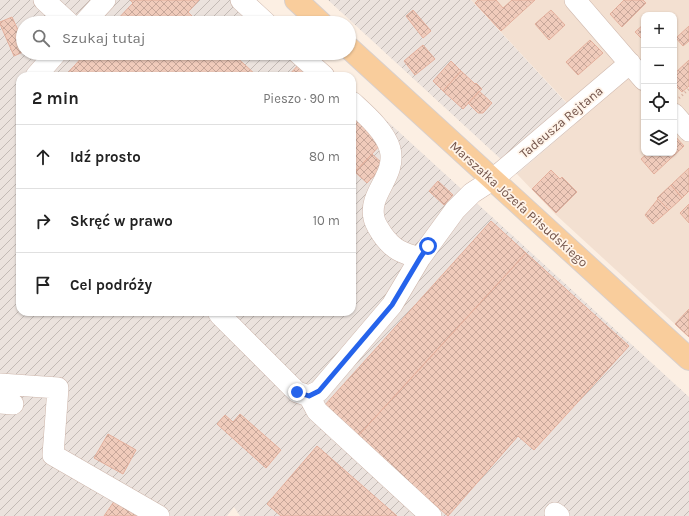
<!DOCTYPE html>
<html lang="pl">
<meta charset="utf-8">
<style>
:root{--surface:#fff;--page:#f6f6f6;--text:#222;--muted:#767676;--line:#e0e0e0}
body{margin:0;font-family:Karla,sans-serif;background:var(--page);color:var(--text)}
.controls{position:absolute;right:12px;top:12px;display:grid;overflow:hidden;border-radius:8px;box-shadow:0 1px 3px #0004}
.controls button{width:36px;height:36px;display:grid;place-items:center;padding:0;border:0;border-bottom:1px solid var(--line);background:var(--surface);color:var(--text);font:20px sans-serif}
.stop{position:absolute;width:12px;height:12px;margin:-9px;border:3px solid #2563eb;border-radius:50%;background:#fff}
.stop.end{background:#2563eb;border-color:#fff;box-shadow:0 1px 4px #0008}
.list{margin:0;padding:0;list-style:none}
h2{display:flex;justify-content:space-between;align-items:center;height:52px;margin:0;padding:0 16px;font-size:17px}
h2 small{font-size:13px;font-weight:400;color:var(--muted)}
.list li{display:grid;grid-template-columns:26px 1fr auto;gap:12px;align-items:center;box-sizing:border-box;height:64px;padding:0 16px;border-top:1px solid var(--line)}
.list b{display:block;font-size:15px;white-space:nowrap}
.list em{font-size:13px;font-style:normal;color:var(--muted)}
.icon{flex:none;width:22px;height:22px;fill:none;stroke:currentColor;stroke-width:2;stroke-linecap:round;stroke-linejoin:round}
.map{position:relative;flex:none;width:689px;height:516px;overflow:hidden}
.search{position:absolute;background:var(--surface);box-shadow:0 1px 3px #0004;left:16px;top:16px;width:340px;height:44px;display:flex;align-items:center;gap:10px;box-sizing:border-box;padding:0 14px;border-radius:22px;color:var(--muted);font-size:15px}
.panel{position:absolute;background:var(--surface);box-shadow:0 1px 3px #0004;left:16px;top:72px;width:340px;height:244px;border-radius:12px}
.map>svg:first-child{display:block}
</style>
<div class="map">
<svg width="689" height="516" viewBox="0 0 689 516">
<defs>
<pattern id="industrial-furrows" width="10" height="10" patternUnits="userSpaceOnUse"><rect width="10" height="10" fill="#ebe2dd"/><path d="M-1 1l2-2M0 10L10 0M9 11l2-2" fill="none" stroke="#c3bab5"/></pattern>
<pattern id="building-cross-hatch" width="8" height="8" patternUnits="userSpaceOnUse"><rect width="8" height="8" fill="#f0cbbb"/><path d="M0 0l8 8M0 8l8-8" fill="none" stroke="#c7a79a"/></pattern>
</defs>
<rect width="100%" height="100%" fill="#fcefe3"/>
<path fill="#f3e0d1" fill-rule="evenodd" d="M471 0H689V337L555 214 517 174 581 118ZM644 15H674V153H644Z"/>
<path fill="url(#industrial-furrows)" d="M0 0H254L279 23H23V53H312L338 76H20V312H352V89L689 397V516H240L234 507 227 516H0Z
M328 0H471L581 119 517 174Z"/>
<path fill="url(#building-cross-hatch)" stroke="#e3af9c" d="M130 0H199L188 12 199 23H114L133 3Z
M478 0H496L503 8 512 0H535L501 31 475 3Z
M624 0H643L646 3 622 27 610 14Z
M413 10 431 31 423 38 406 16Z
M551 10 565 25 549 40 535 24Z
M12 17 23 41V52L14 56 0 24V22Z
M644 24V41L635 32Z
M689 26V41L683 46 676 38Z
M590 40 603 53 578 75 566 62Z
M423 45 435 59 415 75 404 61Z
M86 53H232L257 76H65Z
M689 60V86L682 92 674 84V74Z
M451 61 461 71 443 91 433 81Z
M301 62 316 76H288Z
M461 71 475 84 476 83 482 89 463 109 443 91Z
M479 91 492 103 483 113H478L468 103Z
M352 115 383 142 357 170 352 166Z
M674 135 684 146 654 174 641 159 648 153H674Z
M372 154 384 165 367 183 355 172Z
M689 168V191L682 198 671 185Z
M551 170 560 179 562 177 577 192 556 213 532 189Z
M438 181 453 195 444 205 429 191Z
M671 185 682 198 669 210 657 198Z
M658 199 669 210 653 224 645 215Z
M689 204V223L680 213Z
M491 221 526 253 357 437 324 406Z
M526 253 629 346 534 450 518 436 448 516 357 437Z
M689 309V337L675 324Z
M240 414 281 450 266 468 217 424 225 415 233 422Z
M108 434 136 450 123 474 94 458Z
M317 446 397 516H281L267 504Z
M115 500 139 516H104Z"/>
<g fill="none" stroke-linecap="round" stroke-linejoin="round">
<g stroke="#cfb8ad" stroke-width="22">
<path id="minor" d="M44 0 69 23
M241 0 266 23
M575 0 644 80
M84 23 105 0
M298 53 324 76
M36 76 56 53
M352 102C365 114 385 131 390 149 397 176 368 193 374 218 375 224 379 229 382 234 393 250 402 253 420 258
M674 114 689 131
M218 312 220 315 297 392 309 396 317 411 431 516
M0 384 58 388 53 455 159 516
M309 396 319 391 392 305 420 258 455 210 472 193 492 180 630 63
M0 403 13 404
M555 513 559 516"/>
</g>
<g stroke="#d8cfcc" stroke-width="24">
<path id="major" d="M296 0 321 23
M349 48 689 359"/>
</g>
<path stroke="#d5ae9e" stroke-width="2.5" stroke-dasharray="1 3" stroke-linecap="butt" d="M679 98 689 89"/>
<use href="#minor" stroke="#fff" stroke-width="21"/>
<use href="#major" stroke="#f9cd9c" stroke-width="22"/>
</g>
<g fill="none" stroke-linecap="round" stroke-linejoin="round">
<path stroke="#2563eb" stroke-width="5" d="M297 392 309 396 319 391 392 305 420 258 428 246"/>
</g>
<g text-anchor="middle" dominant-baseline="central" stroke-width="3.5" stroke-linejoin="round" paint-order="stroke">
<g font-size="13" fill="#73544a" stroke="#fff4e9">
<text transform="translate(561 122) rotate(-40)">Tadeusza Rejtana</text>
<text transform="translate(519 204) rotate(42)">Marszałka Józefa Piłsudskiego</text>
</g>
</g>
</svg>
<div class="controls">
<button>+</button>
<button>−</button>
<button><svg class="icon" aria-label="locate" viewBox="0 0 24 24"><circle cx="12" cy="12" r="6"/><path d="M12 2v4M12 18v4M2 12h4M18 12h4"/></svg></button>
<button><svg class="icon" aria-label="layers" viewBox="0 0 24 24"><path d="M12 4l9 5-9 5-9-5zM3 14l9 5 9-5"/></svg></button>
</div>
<div class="stop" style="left:428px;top:246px"></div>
<div class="stop end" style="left:297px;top:392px"></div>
<div class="search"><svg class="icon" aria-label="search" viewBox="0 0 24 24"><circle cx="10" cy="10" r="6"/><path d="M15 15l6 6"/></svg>Szukaj tutaj</div>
<section class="panel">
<h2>2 min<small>Pieszo · 90 m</small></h2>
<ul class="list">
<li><svg class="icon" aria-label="ahead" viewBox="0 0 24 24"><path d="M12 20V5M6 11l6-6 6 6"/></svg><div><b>Idź prosto</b></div><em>80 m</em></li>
<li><svg class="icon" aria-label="right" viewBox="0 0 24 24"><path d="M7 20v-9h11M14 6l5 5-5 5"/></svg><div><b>Skręć w prawo</b></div><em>10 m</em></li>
<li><svg class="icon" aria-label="arrive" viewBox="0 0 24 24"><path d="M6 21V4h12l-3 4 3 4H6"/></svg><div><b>Cel podróży</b></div></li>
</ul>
</section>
</div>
